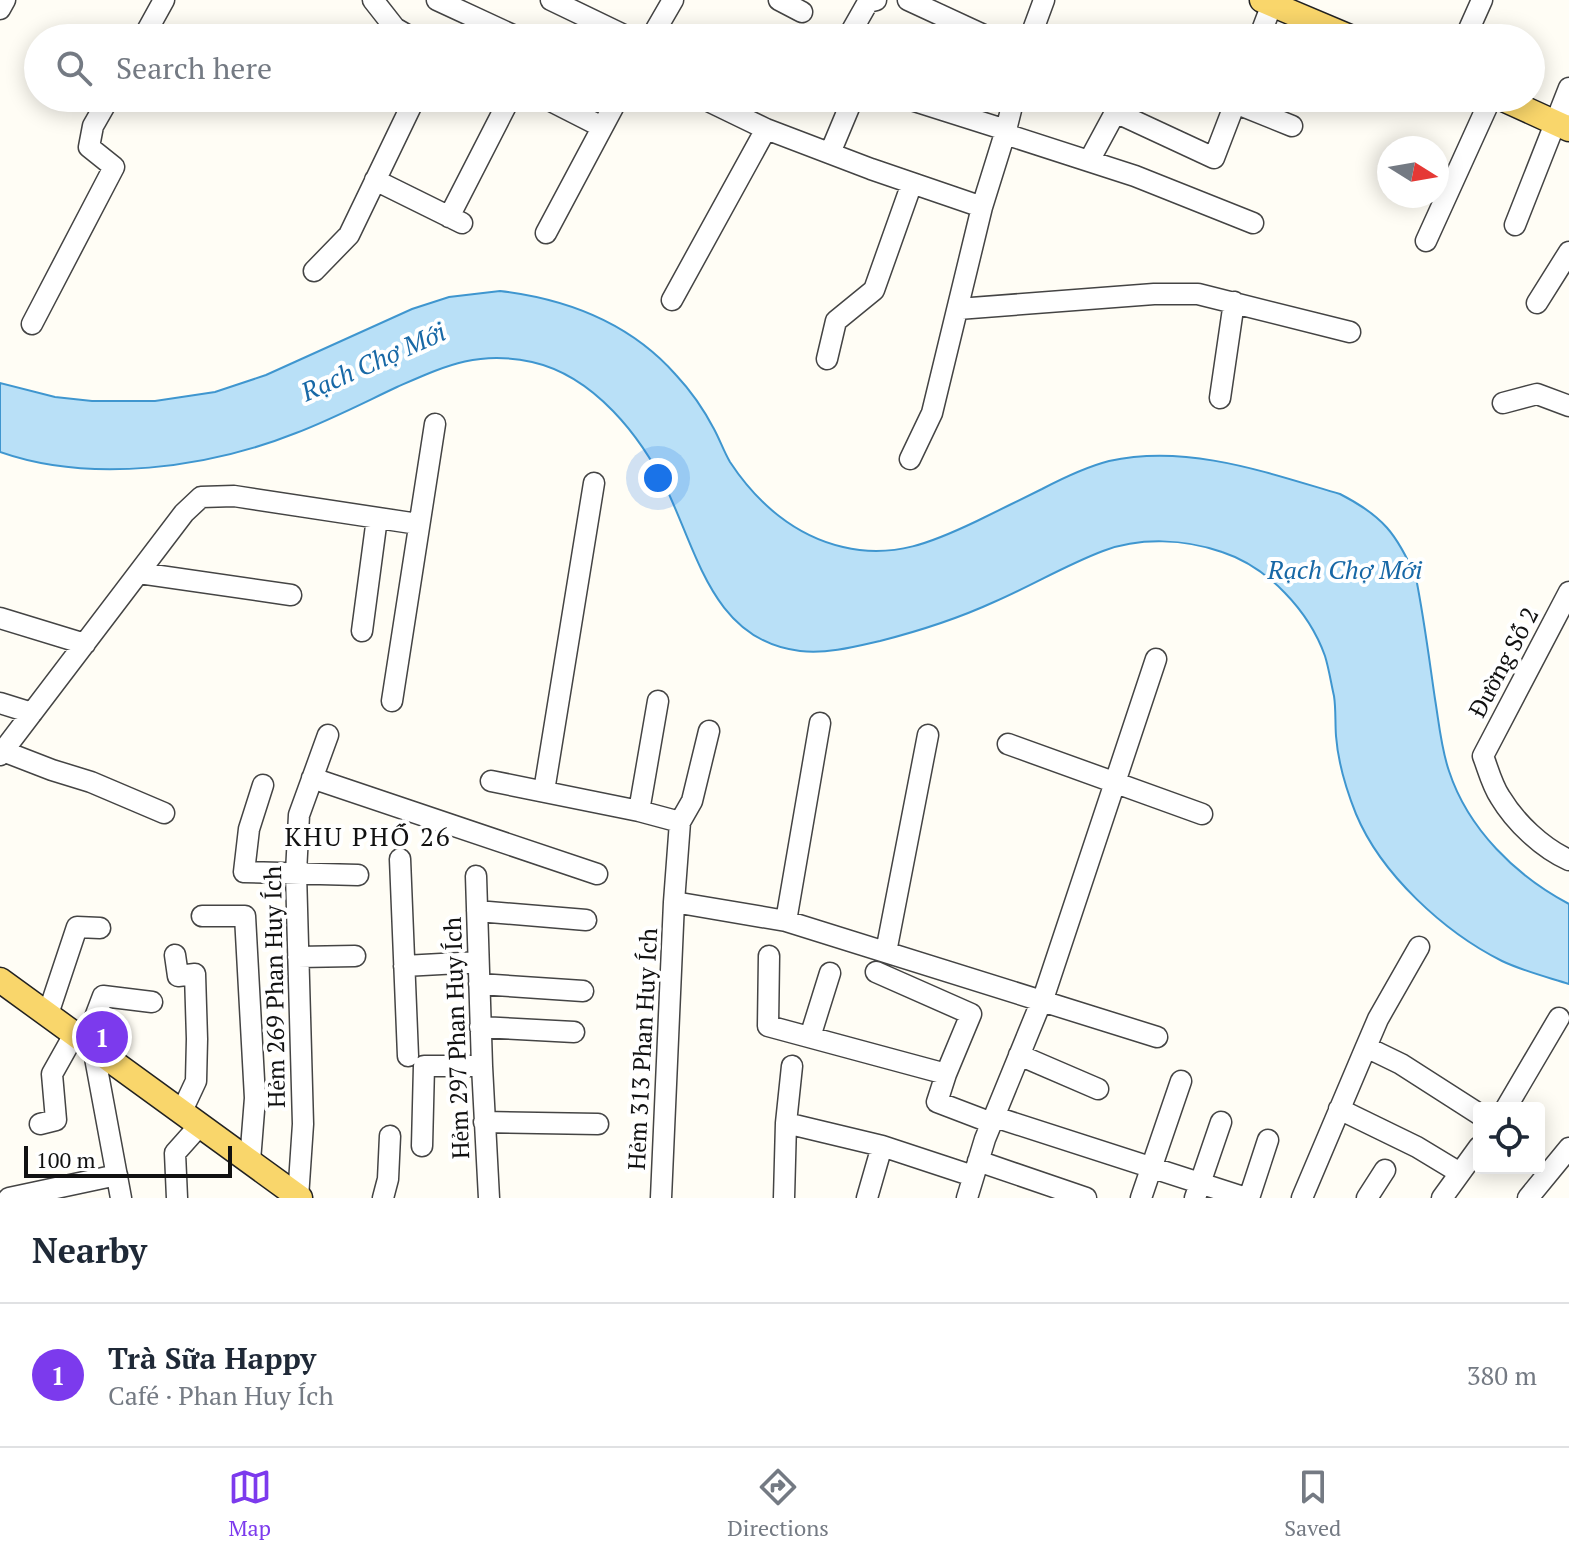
<!DOCTYPE html>
<meta charset="utf-8">
<style>
:root{--surface:#fff;--page:#f2f2f3;--text:#1f2937;--muted:#747a83;--line:#e0e1e3;--accent:#7c3aed}
body{margin:0;font-family:"PT Serif",serif;background:var(--page);color:var(--text)}
.controls{position:absolute;right:24px;bottom:24px;display:grid;overflow:hidden;border-radius:8px;box-shadow:0 4px 20px #0003}
.controls button{width:72px;height:72px;display:grid;place-items:center;padding:0;border:0;border-bottom:2px solid var(--line);background:var(--surface);color:var(--text);font:40px sans-serif}
.compass{position:absolute;left:1377px;top:136px;width:72px;height:72px;border-radius:50%;background:var(--surface);box-shadow:0 4px 20px #0003;rotate:101deg}
.scale{position:absolute;left:24px;bottom:20px;width:208px;box-sizing:border-box;padding-left:8px;border:4px solid #111;border-top:0;font-size:22px;line-height:28px;white-space:nowrap;color:#111;-webkit-text-stroke:6px #fff;paint-order:stroke}
.you{position:absolute;left:658px;top:478px;width:28px;height:28px;margin:-20px;border:6px solid #fff;border-radius:50%;background:#1a73e8;box-shadow:0 0 0 12px #1a73e833}
.badge{display:grid;place-items:center;width:52px;height:52px;border-radius:50%;background:var(--accent);color:#fff;font-size:26px;font-weight:700}
.pin{position:absolute;translate:-50% -50%;border:4px solid #fff;box-shadow:0 2px 8px #0006}
.list{margin:0;padding:0;list-style:none}
h2{display:flex;justify-content:space-between;align-items:center;height:104px;margin:0;padding:0 32px;font-size:34px}
h2 small{font-size:26px;font-weight:400;color:var(--muted)}
.list li{display:grid;grid-template-columns:52px 1fr auto;gap:24px;align-items:center;box-sizing:border-box;height:144px;padding:0 32px;border-top:2px solid var(--line)}
.list b{display:block;font-size:30px;white-space:nowrap}
.list p{margin:0;font-size:26px;white-space:nowrap;color:var(--muted)}
.list em{font-size:26px;font-style:normal;color:var(--muted)}
.icon{flex:none;width:44px;height:44px;fill:none;stroke:currentColor;stroke-width:2;stroke-linecap:round;stroke-linejoin:round}
.map{position:relative;flex:none;width:1569px;height:1198px;overflow:hidden}
.search{position:absolute;background:var(--surface);box-shadow:0 4px 20px #0003;left:24px;right:24px;top:24px;height:88px;display:flex;align-items:center;gap:20px;box-sizing:border-box;padding:0 28px;border-radius:44px;color:var(--muted);font-size:30px}
.sheet{height:248px;background:var(--surface)}
nav{display:flex;justify-content:space-around;align-items:center;box-sizing:border-box;height:112px;border-top:2px solid var(--line);background:var(--surface);font-size:22px;color:var(--muted)}
nav a{display:grid;justify-items:center;gap:4px}
nav .on{color:var(--accent)}
.map>svg:first-child{display:block}
</style>
<div class="map">
<svg width="1569" height="1198" viewBox="0 0 1569 1198">
<rect width="100%" height="100%" fill="#fffdf5"/>
<path fill="#b9e0f7" stroke="#3f96cf" stroke-width="2" d="M500 291C567 299 631 324 676 375 691 391 704 410 714 429 720 440 724 452 730 462 757 503 795 536 843 547 894 559 933 542 977 521 999 510 1020 500 1042 489 1063 478 1086 467 1109 461 1188 444 1265 472 1340 494 1383 516 1397 534 1416 578 1424 618 1429 658 1435 699 1439 723 1441 748 1449 771 1468 829 1516 876 1569 904V984C1547 977 1523 971 1502 961 1444 932 1381 874 1356 814 1346 789 1338 762 1336 736 1335 722 1336 709 1334 696 1331 683 1329 669 1325 656 1309 611 1268 567 1222 552 1185 539 1140 537 1103 551 1066 565 1031 586 994 602 957 619 919 631 880 641 854 647 827 654 800 651 714 641 698 555 667 490 641 436 594 376 532 362 478 350 445 366 397 387 363 403 330 420 296 433 208 468 91 484 0 452V383L55 397 92 401H155L215 392 266 375 412 309 449 297Z"/>
<g fill="none" stroke-linecap="round" stroke-linejoin="round">
<g stroke="#444" stroke-width="23">
<path id="minor" d="M373 0 395 28 412 38
M437 0 519 38
M551 0 630 38
M779 0 802 12
M908 0 990 38
M0 9 5 0
M851 32 868 2 876 0
M143 38 164 0
M651 38 673 0
M1030 38 1044 0
M1259 38 1272 4
M1465 38 1482 0
M545 98 602 127
M702 98 766 129 871 169 982 207
M905 98 1006 130
M1235 103 1292 126
M1115 112 1214 158 1237 98
M1005 134 1135 176 1253 223
M830 153 853 98
M1089 161 1123 98
M375 180 462 223
M449 217 510 98
M1515 225 1569 88
M546 233 618 98
M1426 241 1491 98
M314 271 349 235 415 98
M672 300 766 129
M1537 303 1569 252
M958 309 1154 294H1198L1350 332
M32 324 114 167 89 147 93 126 109 98
M827 359 836 321 874 290 912 183
M1220 398 1234 302
M1503 403 1537 394 1569 406
M910 459 932 413 982 207 1006 130 1014 98
M139 573 291 595
M1569 592 1483 756C1488 769 1492 785 1500 797 1515 822 1542 848 1569 860
M0 618 85 644
M362 631 377 518
M392 701 435 424
M0 703 32 713
M1008 744 1202 814
M3 751 52 770 91 782 164 813
M0 755 184 513 201 497 234 496 418 524
M312 778 597 874
M491 781 639 811 680 822 674 902 661 1198
M263 785 249 829 244 872 358 875
M544 791 594 483
M639 811 658 701
M680 822 692 801 709 731
M400 859 408 1056
M476 876 482 1066 489 1198
M674 902 786 921 1157 1037
M477 911 586 920
M202 916H245L255 1098 250 1161
M786 921 820 723
M886 952 928 735
M175 955 178 976 195 974 197 1039 196 1081 182 1111
M769 956 768 1026 946 1074 937 1102 992 1123
M298 957 355 956
M404 966 478 962
M876 972 971 1014 946 1074
M479 984 583 991
M1042 1002 1156 659
M48 1014 77 927 100 928
M480 1027 574 1032
M810 1037 830 973
M86 1041 103 996 152 1002
M93 1047 121 1198
M1366 1047 1378 1019 1419 947
M1019 1055 1098 1089
M1506 1108 1559 1018
M1339 1109 1417 1147 1460 1173
M995 1117 1246 1198
M484 1122 598 1124
M786 1123 882 1146 973 1176
M40 1124 56 1120 52 1074 75 1033
M422 1146 424 1066H482
M978 1161 1086 1198
M9 1198 117 1175
M177 1198 175 1153 200 1125
M298 1198 303 1124 296 873 299 815 328 735
M383 1198 388 1179 390 1136
M784 1198 786 1123 792 1066
M867 1198 882 1146
M967 1198 985 1139 1039 1007
M1141 1198 1181 1081
M1195 1198 1221 1122
M1249 1198 1268 1140
M1302 1198 1366 1047 1401 1064 1479 1114
M1367 1198 1385 1170
M1442 1198 1479 1147
M1528 1198 1569 1148"/>
</g>
<g stroke="#222" stroke-width="27">
<path id="major" d="M1262 0 1352 38
M1501 98 1569 129
M0 980 300 1198"/>
</g>
<use href="#minor" stroke="#fff" stroke-width="20"/>
<use href="#major" stroke="#f9d66b" stroke-width="24"/>
</g>
<g text-anchor="middle" dominant-baseline="central" stroke-width="8" stroke-linejoin="round" paint-order="stroke">
<g font-size="24" fill="#111" stroke="#fff">
<text transform="translate(1503 662) rotate(-62)">Đường Số 2</text>
<text transform="translate(274 987) rotate(-91)">Hẻm 269 Phan Huy Ích</text>
<text transform="translate(456 1038) rotate(-92)">Hẻm 297 Phan Huy Ích</text>
<text transform="translate(642 1049) rotate(-87)">Hẻm 313 Phan Huy Ích</text>
</g>
<g font-size="26" font-style="italic" fill="#1768a6" stroke="#fff">
<text transform="translate(373 361) rotate(-24)">Rạch Chợ Mới</text>
<text x="1345" y="569">Rạch Chợ Mới</text>
</g>
<g font-size="26" letter-spacing="2" fill="#111" stroke="#fff">
<text x="368" y="836">KHU PHỐ 26</text>
</g>
</g>
</svg>
<div class="controls">
<button><svg class="icon" aria-label="locate" viewBox="0 0 24 24"><circle cx="12" cy="12" r="6"/><path d="M12 2v4M12 18v4M2 12h4M18 12h4"/></svg></button>
</div>
<svg class="compass" viewBox="-18 -18 36 36"><path d="M0-13l5 13h-10z" fill="#e53935"/><path d="M0 13l5-13h-10z" fill="#747a83"/></svg>
<div class="scale">100 m</div>
<div class="you"></div>
<div class="pin badge" style="left:102px;top:1037px">1</div>
<div class="search"><svg class="icon" aria-label="search" viewBox="0 0 24 24"><circle cx="10" cy="10" r="6"/><path d="M15 15l6 6"/></svg>Search here</div>
</div>
<section class="sheet">
<h2>Nearby<small></small></h2>
<ul class="list">
<li><span class="badge">1</span><div><b>Trà Sữa Happy</b><p>Café · Phan Huy Ích</p></div><em>380 m</em></li>
</ul>
</section>
<nav>
<a class="on"><svg class="icon" aria-label="map" viewBox="0 0 24 24"><path d="M3 6l6-2 6 2 6-2v14l-6 2-6-2-6 2zM9 4v14M15 6v14"/></svg>Map</a>
<a><svg class="icon" aria-label="directions" viewBox="0 0 24 24"><path d="M12 3l9 9-9 9-9-9zM9 14v-3h6M13 9l2 2-2 2"/></svg>Directions</a>
<a><svg class="icon" aria-label="saved" viewBox="0 0 24 24"><path d="M7 4h10v16l-5-4-5 4z"/></svg>Saved</a>
</nav>
